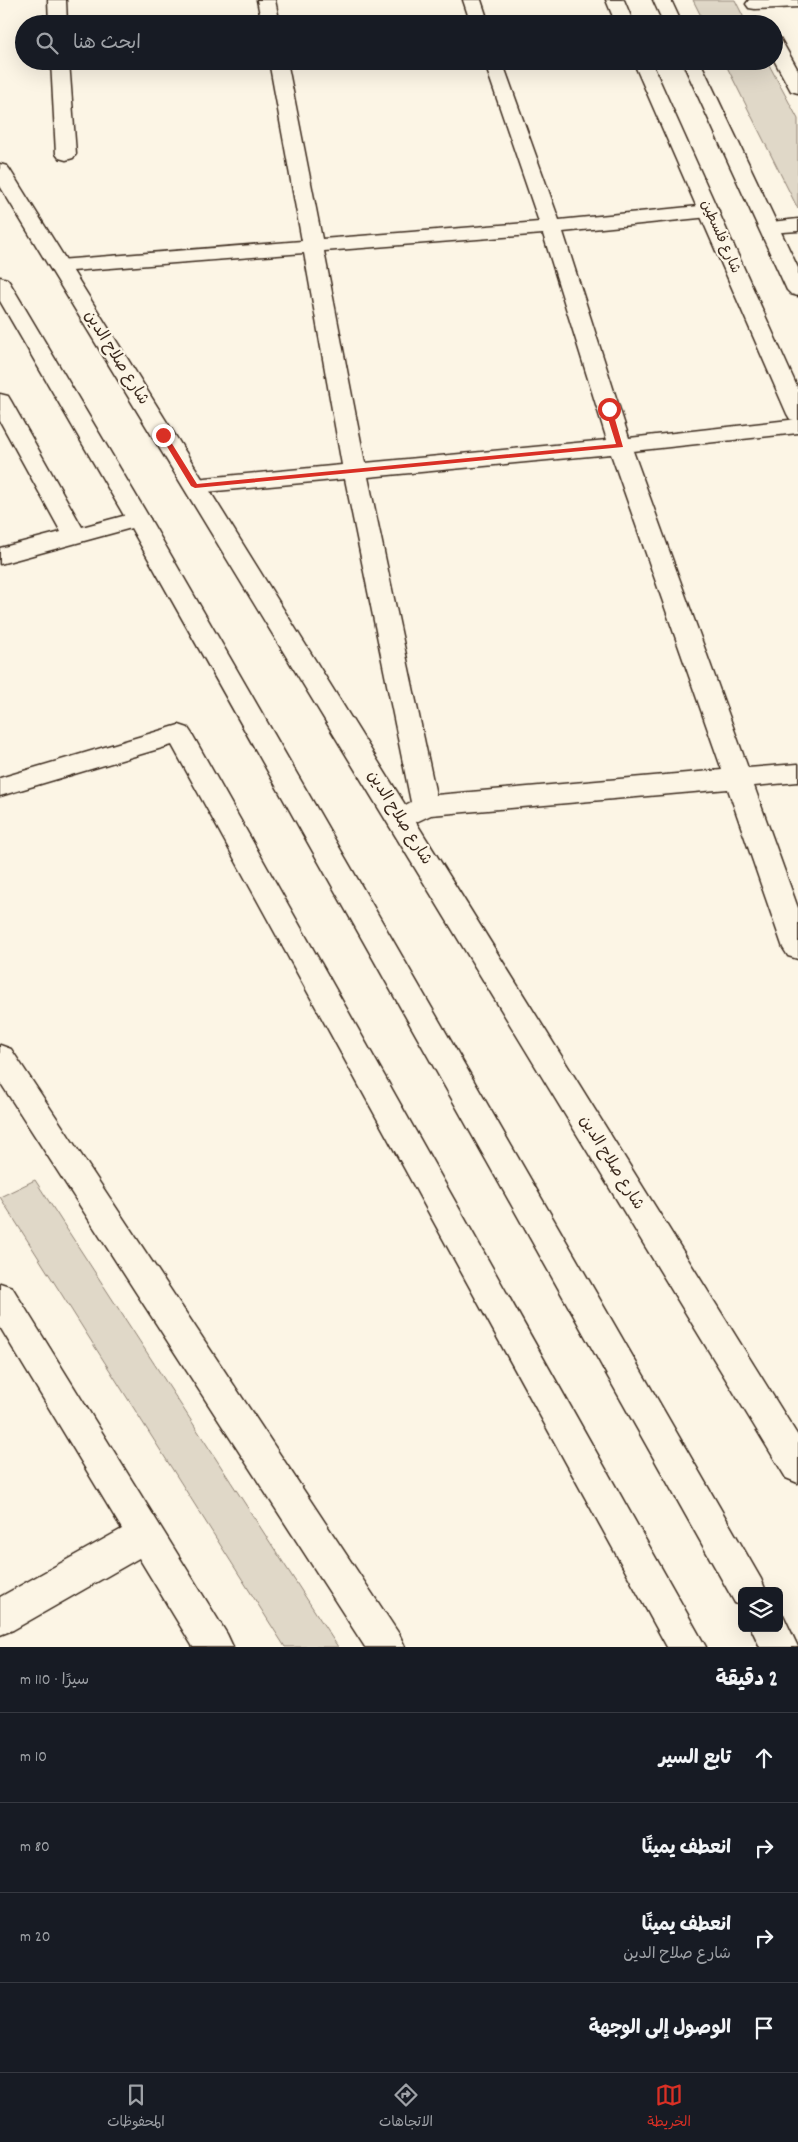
<!DOCTYPE html>
<html lang="ar">
<meta charset="utf-8">
<style>
:root{--surface:#171b24;--page:#242831;--text:#f1f3f6;--muted:#9ea1a6;--line:#363941;--accent:#d93025}
body{margin:0;font-family:Dekko,"Playpen Sans Arabic",sans-serif;background:var(--page);color:var(--text);direction:rtl}
.controls{position:absolute;right:15px;bottom:15px;display:grid;overflow:hidden;border-radius:8px;box-shadow:0 5px 20px #0002}
.controls button{width:45px;height:45px;display:grid;place-items:center;padding:0;border:0;border-bottom:1px solid var(--line);background:var(--surface);color:var(--text);font:25px sans-serif}
.stop{position:absolute;width:15px;height:15px;margin:-11px;border:4px solid #d93025;border-radius:50%;background:#fff}
.stop.end{background:#d93025;border-color:#fff;box-shadow:0 1px 5px #0008}
.list{margin:0;padding:0;list-style:none}
h2{display:flex;justify-content:space-between;align-items:center;height:65px;margin:0;padding:0 20px;font-size:21px}
h2 small{font-size:16px;font-weight:400;color:var(--muted)}
.list li{display:grid;grid-template-columns:32px 1fr auto;gap:15px;align-items:center;box-sizing:border-box;height:90px;padding:0 20px;border-top:1px solid var(--line)}
.list b{display:block;font-size:19px;white-space:nowrap}
.list p{margin:0;font-size:16px;white-space:nowrap;color:var(--muted)}
.list em{font-size:16px;font-style:normal;color:var(--muted)}
.icon{flex:none;width:28px;height:28px;fill:none;stroke:currentColor;stroke-width:2;stroke-linecap:round;stroke-linejoin:round}
.map{position:relative;flex:none;width:798px;height:1647px;overflow:hidden;direction:ltr}
.search{position:absolute;background:var(--surface);box-shadow:0 5px 20px #0002;left:15px;right:15px;top:15px;height:55px;display:flex;align-items:center;gap:12px;box-sizing:border-box;padding:0 18px;border-radius:28px;color:var(--muted);font-size:19px}
.sheet{height:425px;background:var(--surface)}
nav{display:flex;justify-content:space-around;align-items:center;box-sizing:border-box;height:70px;border-top:1px solid var(--line);background:var(--surface);font-size:14px;color:var(--muted)}
nav a{display:grid;justify-items:center;gap:2px}
nav .on{color:var(--accent)}
.map>svg:first-child{display:block}
</style>
<div class="map">
<svg width="798" height="1647" viewBox="0 0 798 1647">
<rect width="100%" height="100%" fill="#fcf5e5"/>
<filter id="ink" filterUnits="userSpaceOnUse"><feTurbulence type="fractalNoise" baseFrequency=".02" numOctaves="2"/><feDisplacementMap in="SourceGraphic" scale="10" xChannelSelector="R" yChannelSelector="G"/><feConvolveMatrix kernelMatrix="1 2 1 2 8 2 1 2 1" color-interpolation-filters="sRGB"/></filter>
<g filter="url(#ink)">
<path fill="#e0d8c8" stroke="#8e8173" d="M693 0H735L747 24H705Z
M724 61H767L798 119V209Z
M35 1180 338 1647H285L0 1197Z"/>
<g fill="none" stroke-linecap="round" stroke-linejoin="round">
<g stroke="#3b2a1e" stroke-width="3">
<path id="street" d="M48 0H66L67 24H49Z
M257 0H275L280 24H262Z
M463 0H481L489 24H471Z
M749 0H798V7L755 9 749 8 746 4Z
M774 37 780 38 798 70V93L791 91 774 60Z
M51 61H69L76 154 73 158 66 160 59 158 56 154Z
M269 61H287L322 239 539 222 484 61H502L559 220 709 205 716 207 719 211 716 215 709 217 563 232 629 438 798 419V433L633 451 748 768 798 764V782L754 786 798 908V959L788 956 783 948 728 789 431 815 410 825 400 822 396 815 400 808 411 802 345 479 195 493 187 491 183 486 187 481 195 479 342 465 304 253 59 272 52 270 49 266 52 262 59 260 302 241ZM543 234 607 440 365 463 324 251ZM611 454 722 770 436 795 368 477Z
M798 219V231L769 233 762 231 759 227 762 223Z
M0 394 8 396 11 401 82 527 138 512 146 514 150 519 146 524 0 564V548L61 532 0 421Z
M179 725 188 728 192 734 706 1647H667L172 745 0 796V778Z
M0 1045 11 1049 399 1634 405 1647H365L0 1082Z
M0 1283 12 1287 227 1634 233 1647H193L139 1558 13 1630 0 1635V1597L122 1529 0 1327Z"/>
</g>
<g stroke="#3b2a1e" stroke-width="3">
<path id="secondary" d="M606 0H624L634 24H616Z
M653 0H671L682 24H664Z
M633 61H651L798 389V421L790 419 787 414Z
M682 61H700L798 268V296L791 294 787 290Z
M0 164 7 166 10 170 798 1436V1483L786 1478 0 186Z
M0 277 7 279 10 283 150 519 761 1579 766 1591H742V1606L735 1603 126 519 0 301Z
M779 1614 783 1615 798 1647H760L751 1628H779Z"/>
</g>
<use href="#street" fill="#fcf5e5" fill-rule="evenodd"/>
<use href="#secondary" fill="#fcf5e5" fill-rule="evenodd"/>
</g>
</g>
<path fill="#d93025" d="M609 407 612 409 623 447 195 488 191 486 160 435 166 434 197 484 616 444 605 409Z"/>
<g text-anchor="middle" dominant-baseline="central" stroke-width="4.5" stroke-linejoin="round" paint-order="stroke">
<g font-size="14" fill="#3b2a1e" stroke="#fcf5e5">
<text transform="translate(720 237) rotate(66)">شارع فلسطين</text>
</g>
<g font-size="16" fill="#3b2a1e" stroke="#fcf5e5">
<text transform="translate(116 358) rotate(58)">شارع صلاح الدين</text>
<text transform="translate(399 818) rotate(58)">شارع صلاح الدين</text>
<text transform="translate(611 1163) rotate(58)">شارع صلاح الدين</text>
</g>
</g>
</svg>
<div class="controls">
<button><svg class="icon" aria-label="layers" viewBox="0 0 24 24"><path d="M12 4l9 5-9 5-9-5zM3 14l9 5 9-5"/></svg></button>
</div>
<div class="stop" style="left:609px;top:409px"></div>
<div class="stop end" style="left:163px;top:435px"></div>
<div class="search"><svg class="icon" aria-label="search" viewBox="0 0 24 24"><circle cx="10" cy="10" r="6"/><path d="M15 15l6 6"/></svg>ابحث هنا</div>
</div>
<section class="sheet">
<h2>2 دقيقة<small>سيرًا · 110 m</small></h2>
<ul class="list">
<li><svg class="icon" aria-label="ahead" viewBox="0 0 24 24"><path d="M12 20V5M6 11l6-6 6 6"/></svg><div><b>تابع السير</b></div><em>10 m</em></li>
<li><svg class="icon" aria-label="right" viewBox="0 0 24 24"><path d="M7 20v-9h11M14 6l5 5-5 5"/></svg><div><b>انعطف يمينًا</b></div><em>80 m</em></li>
<li><svg class="icon" aria-label="right" viewBox="0 0 24 24"><path d="M7 20v-9h11M14 6l5 5-5 5"/></svg><div><b>انعطف يمينًا</b><p>شارع صلاح الدين</p></div><em>20 m</em></li>
<li><svg class="icon" aria-label="arrive" viewBox="0 0 24 24"><path d="M6 21V4h12l-3 4 3 4H6"/></svg><div><b>الوصول إلى الوجهة</b></div></li>
</ul>
</section>
<nav>
<a class="on"><svg class="icon" aria-label="map" viewBox="0 0 24 24"><path d="M3 6l6-2 6 2 6-2v14l-6 2-6-2-6 2zM9 4v14M15 6v14"/></svg>الخريطة</a>
<a><svg class="icon" aria-label="directions" viewBox="0 0 24 24"><path d="M12 3l9 9-9 9-9-9zM9 14v-3h6M13 9l2 2-2 2"/></svg>الاتجاهات</a>
<a><svg class="icon" aria-label="saved" viewBox="0 0 24 24"><path d="M7 4h10v16l-5-4-5 4z"/></svg>المحفوظات</a>
</nav>
